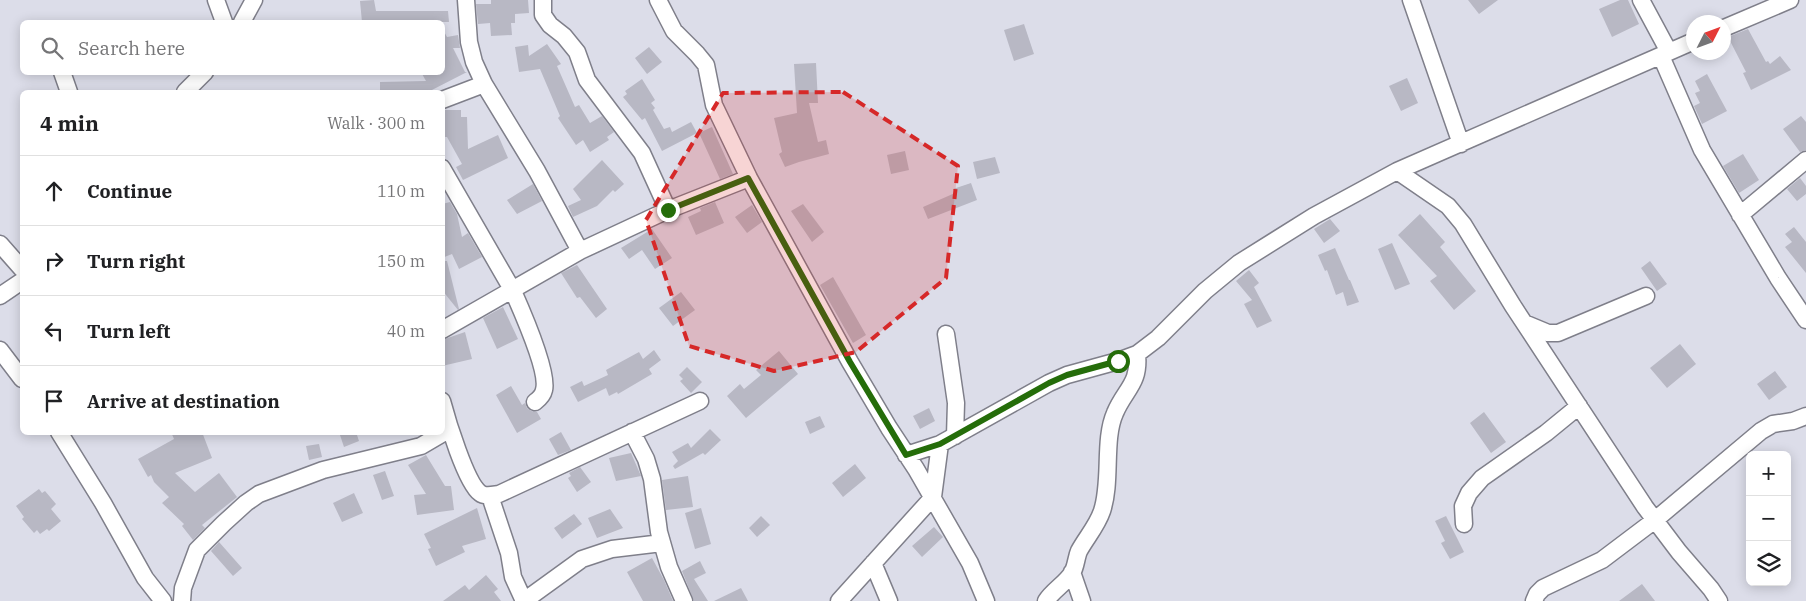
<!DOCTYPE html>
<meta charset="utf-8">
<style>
:root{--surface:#fff;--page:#f2f2f2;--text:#202124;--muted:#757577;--line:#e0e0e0}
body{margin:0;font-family:"IBM Plex Serif",serif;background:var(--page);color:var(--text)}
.controls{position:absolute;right:15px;bottom:15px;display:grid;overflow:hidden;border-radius:8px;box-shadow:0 2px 12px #0003}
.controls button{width:45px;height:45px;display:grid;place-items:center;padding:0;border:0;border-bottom:1px solid var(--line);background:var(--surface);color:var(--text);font:25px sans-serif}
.compass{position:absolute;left:1686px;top:15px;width:45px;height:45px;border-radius:50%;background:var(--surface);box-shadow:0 2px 12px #0003;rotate:48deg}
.stop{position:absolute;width:15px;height:15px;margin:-11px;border:4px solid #256d0a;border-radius:50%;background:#fff}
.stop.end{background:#256d0a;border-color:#fff;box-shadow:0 1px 5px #0008}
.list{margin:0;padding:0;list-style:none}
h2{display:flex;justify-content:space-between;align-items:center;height:65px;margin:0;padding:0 20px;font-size:21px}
h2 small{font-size:16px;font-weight:400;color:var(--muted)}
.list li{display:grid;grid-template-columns:32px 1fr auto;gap:15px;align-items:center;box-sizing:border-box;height:70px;padding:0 20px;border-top:1px solid var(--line)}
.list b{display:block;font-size:19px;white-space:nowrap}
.list em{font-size:16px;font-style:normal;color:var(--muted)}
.icon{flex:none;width:28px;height:28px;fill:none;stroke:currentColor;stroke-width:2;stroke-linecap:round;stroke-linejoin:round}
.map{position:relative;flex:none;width:1806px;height:601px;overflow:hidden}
.search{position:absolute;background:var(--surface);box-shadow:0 2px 12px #0003;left:20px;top:20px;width:425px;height:55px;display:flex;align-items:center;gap:12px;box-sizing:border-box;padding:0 18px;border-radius:8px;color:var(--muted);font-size:19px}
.panel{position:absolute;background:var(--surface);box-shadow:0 2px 12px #0003;left:20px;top:90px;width:425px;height:345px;border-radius:8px}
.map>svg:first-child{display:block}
</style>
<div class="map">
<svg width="1806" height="601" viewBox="0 0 1806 601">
<rect width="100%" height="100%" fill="#dcdde9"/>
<path fill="#b8b8c4" d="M374 0 376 11H448L449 22H362L360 1Z
M491 0H528L529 13 515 14V23H511L512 35 491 36 490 23 478 24 476 4H491Z
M1468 0H1498L1479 14Z
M1620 0H1628L1639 24 1612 37 1599 9Z
M1024 24 1034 54 1014 61 1004 30Z
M442 28 447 37 458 35 460 48H453L465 72H467L428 92H380V82L426 81 421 72H442Z
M1748 29 1766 62 1768 61 1770 64 1780 56 1791 70 1751 90 1743 73 1746 72 1728 37Z
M547 44 561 64 557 66 575 107 579 105 590 123 602 116 614 132 607 137 609 140 590 152 583 140 576 145 558 118 560 116 540 69 519 72 515 47 528 45 529 56Z
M649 47 662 62 647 74 635 58Z
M816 63 818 103H809L818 142 826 140 829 154 799 162 785 167 779 154 782 152 774 118 797 113 794 64Z
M1707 74 1727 111 1702 124 1694 106 1700 103 1695 93 1700 91 1695 81Z
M1407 78 1418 103 1401 111 1389 86Z
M642 79 655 100 651 103 655 108 653 110 664 129 670 127 672 132 691 122 697 133 662 151 645 118 642 120 623 97 627 94 625 91Z
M442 110H461V117H467L468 149 498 135 508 158 463 180 456 167 462 164 447 137H442Z
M1801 116 1806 122V150L1800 152 1783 129Z
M712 127 733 174 720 179 699 133Z
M905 151 909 170 891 174 887 155Z
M1743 154 1759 180 1739 193 1723 166Z
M995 157 1000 173 977 179 973 162Z
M602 160 624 184 615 192 613 190 597 206 573 217 568 206 581 200 573 189Z
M1800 178 1806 186V194L1797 201 1787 189Z
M971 183 977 200 928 219 923 207 955 193 953 189Z
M533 184 542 201 517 214 507 200Z
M450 202 457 214 462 237 468 233 482 257 459 269 452 254 442 258V204Z
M715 202 724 223 696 235 688 217 701 211 700 208Z
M803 204 824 232 812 242 791 211Z
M752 205 762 222 747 233 735 217Z
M1420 214 1445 242 1440 247 1476 291 1454 310 1430 281 1437 276 1398 235Z
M1330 219 1340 231 1324 243 1314 229Z
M1794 227 1806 242V273L1785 247 1792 242 1785 234Z
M652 229 672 258 655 269 642 250 629 259 621 248Z
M1392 243 1410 284 1395 290 1378 249Z
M1335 248 1349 280H1350L1359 302 1347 306 1343 292 1336 295 1327 270 1325 271 1318 255Z
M442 261H447L459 309 458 310 442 290Z
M1650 261 1667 284 1657 291 1641 268Z
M577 265 607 309 596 318 580 297 577 298 561 273Z
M1249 270 1259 283 1254 287 1272 321 1257 328 1244 304 1252 300 1236 281Z
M833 277 866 335 853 343 820 285Z
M681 292 695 310 673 326 659 308Z
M503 307 518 339 497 349 483 318Z
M465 332 472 359 442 366V340Z
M1680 344 1696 364 1667 388 1650 368Z
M654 350 661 360 649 369 652 374 618 394 617 392 609 396 606 388 578 402 570 387 582 381 584 386 608 375 606 370 639 352 643 359Z
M779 351 798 374 746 418 727 396 740 384 744 389 761 375 756 370Z
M687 367 702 382 691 393 680 381 683 379 679 375Z
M1775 371 1787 387 1769 400 1757 384Z
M511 386 522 405 525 403 527 408 531 411 537 412 541 419 517 433 496 395Z
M929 408 935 421 920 429 913 416Z
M1484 412 1506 442 1491 453 1470 423Z
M820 416 825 427 810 434 805 422Z
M710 429 721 440 705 455 703 453 675 469 673 466 678 461 672 452 688 443 691 448Z
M171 432H202L212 458 175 473 195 492 219 473 237 497 202 525 205 528 193 540 182 526 184 524 162 503 169 497 154 482 151 475 148 477 138 459 174 439Z
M339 432H356L359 441 344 447Z
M561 432 571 450 558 455 549 439Z
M319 444 322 457 309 460 306 446Z
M631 453 641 476 616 481 609 458Z
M426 455 445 486H451L454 510 417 515 414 495 426 494 408 465Z
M855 464 866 478 843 497 832 483Z
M580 467 591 482 577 492 568 478 571 476 569 473Z
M385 471 394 496 382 500 373 475Z
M688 476 693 507 666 510 662 480Z
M39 489 42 493 45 491 56 504 51 509 61 521 49 531 47 529 40 534 37 530 34 533 22 519 24 517 16 506Z
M354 493 363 513 342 522 333 503Z
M477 508 486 539 462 546 465 552 436 566 428 549 431 548 424 534Z
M701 508 711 544 695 549 685 513Z
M610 509 623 528 597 538 588 518Z
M574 514 582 524 562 539 554 528Z
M761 516 770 525 757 537 749 528Z
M1446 516 1464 552 1450 559 1441 543 1445 541 1435 521Z
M934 527 943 537 922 557 912 546Z
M219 542 242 568 233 576 211 551Z
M652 558 664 580 673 601H643L627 572Z
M700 561 706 573 694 579 708 601H694L682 571Z
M486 575 498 589 494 592 501 601H443L465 585 469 590Z
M1642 584 1655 601H1619Z
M741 588 748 601H714Z"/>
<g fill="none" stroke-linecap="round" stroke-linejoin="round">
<g stroke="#7f7f8a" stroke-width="19">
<path id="street" d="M216 0 224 22
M466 0 469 42 474 62 484 84 537 171 580 251
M543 0V15L550 25 564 36 577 52 587 80 642 153 668 210
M658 0 674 31 697 54 706 65 714 105 749 178 850 362 889 428 916 469 970 563 986 601
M1411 0 1461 144
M1641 0 1669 52
M242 22 254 0
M1724 28 1790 0
M1661 56 1702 150 1778 278 1806 320
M62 72 69 92
M185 92 205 72
M442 100 484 84
M442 168 513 291C521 309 549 372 544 390 543 395 539 399 535 402
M1397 171 1448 206 1463 224 1513 306 1645 507 1679 552 1711 589 1719 601
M1740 215 1806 160
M0 244 22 269
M0 296 22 281
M1524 323 1548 333H1558L1646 296
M442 330 580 251 668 210 749 178
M946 334 956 403 955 436
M0 350 22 379
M442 401C447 420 466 483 480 493 485 497 492 495 499 494L700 401
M59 432 103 503 145 578 163 601
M632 432 646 459 652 479 659 532 669 567 684 601
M906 455 940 444 1049 383 1067 375 1118 361 1137 354 1158 338 1205 291 1239 263 1314 216 1397 171 1694 41
M490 496 509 553 513 577 524 601
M1464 524 1463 506 1469 493 1482 478 1546 433 1579 406
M873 563 889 601
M1072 572 1082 601
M182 601 183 588 197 550 224 523 246 503 259 494 323 470 421 446 450 429
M524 601 582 559 612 549 662 543
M839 601 933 497 940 444
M1046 601C1053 590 1065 584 1072 573 1076 567 1076 558 1079 551 1086 538 1097 526 1102 511 1112 481 1103 440 1115 413 1125 389 1140 384 1137 354
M1534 601 1537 594 1543 588 1602 560 1655 520 1761 431 1773 424 1793 421 1806 416"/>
</g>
<use href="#street" stroke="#fff" stroke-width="16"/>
</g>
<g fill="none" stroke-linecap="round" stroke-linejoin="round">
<path stroke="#256d0a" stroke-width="6" d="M668 210 748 178 850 362 906 455 940 444 1049 383 1067 375 1118 361"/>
</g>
<path fill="#d62828" fill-opacity="0.2" stroke="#d62828" stroke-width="4" stroke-dasharray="10 6" stroke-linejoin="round" d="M843 92 958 166 946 278 856 352 774 371 689 346 646 220 723 93Z"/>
</svg>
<div class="controls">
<button>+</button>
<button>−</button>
<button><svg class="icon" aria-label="layers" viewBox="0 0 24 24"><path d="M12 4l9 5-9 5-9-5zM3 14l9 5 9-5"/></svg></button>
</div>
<svg class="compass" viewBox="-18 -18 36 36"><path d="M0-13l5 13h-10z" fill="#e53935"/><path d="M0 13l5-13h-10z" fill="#757577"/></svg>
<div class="stop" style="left:1118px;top:361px"></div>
<div class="stop end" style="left:668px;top:210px"></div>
<div class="search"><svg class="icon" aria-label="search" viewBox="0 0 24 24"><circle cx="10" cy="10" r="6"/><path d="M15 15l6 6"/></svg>Search here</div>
<section class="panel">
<h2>4 min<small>Walk · 300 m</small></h2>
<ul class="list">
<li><svg class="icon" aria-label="ahead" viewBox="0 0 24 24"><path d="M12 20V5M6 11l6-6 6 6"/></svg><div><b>Continue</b></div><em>110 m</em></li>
<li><svg class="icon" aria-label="right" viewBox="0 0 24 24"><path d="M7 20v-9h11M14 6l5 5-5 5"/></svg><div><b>Turn right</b></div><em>150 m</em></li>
<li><svg class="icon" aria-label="left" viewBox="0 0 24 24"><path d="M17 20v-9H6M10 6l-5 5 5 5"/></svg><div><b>Turn left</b></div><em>40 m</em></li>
<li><svg class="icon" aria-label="arrive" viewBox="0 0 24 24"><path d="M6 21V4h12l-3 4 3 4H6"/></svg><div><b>Arrive at destination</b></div></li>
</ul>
</section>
</div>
